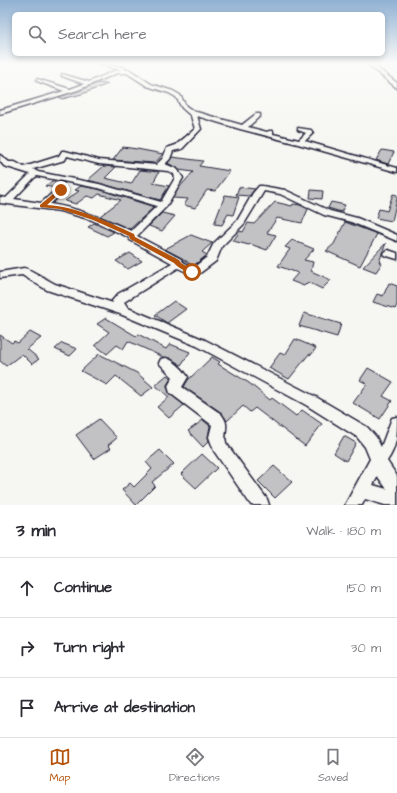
<!DOCTYPE html>
<meta charset="utf-8">
<style>
:root{--surface:#fff;--page:#f2f2f3;--text:#2b2b33;--muted:#7c7c81;--line:#e1e1e2;--accent:#b45309}
body{margin:0;font-family:"Architects Daughter",sans-serif;background:var(--page);color:var(--text)}
.stop{position:absolute;width:12px;height:12px;margin:-9px;border:3px solid #b45309;border-radius:50%;background:#fff}
.stop.end{background:#b45309;border-color:#fff;box-shadow:0 1px 4px #0008}
.list{margin:0;padding:0;list-style:none}
h2{display:flex;justify-content:space-between;align-items:center;height:52px;margin:0;padding:0 16px;font-size:17px}
h2 small{font-size:13px;font-weight:400;color:var(--muted)}
.list li{display:grid;grid-template-columns:26px 1fr auto;gap:12px;align-items:center;box-sizing:border-box;height:60px;padding:0 16px;border-top:1px solid var(--line)}
.list b{display:block;font-size:15px;white-space:nowrap}
.list em{font-size:13px;font-style:normal;color:var(--muted)}
.icon{flex:none;width:22px;height:22px;fill:none;stroke:currentColor;stroke-width:2;stroke-linecap:round;stroke-linejoin:round}
.map{position:relative;flex:none;width:397px;height:505px;overflow:hidden}
.search{position:absolute;background:var(--surface);box-shadow:0 2px 6px #0003;left:12px;right:12px;top:12px;height:44px;display:flex;align-items:center;gap:10px;box-sizing:border-box;padding:0 14px;border-radius:6px;color:var(--muted);font-size:15px}
.sheet{height:232px;background:var(--surface)}
nav{display:flex;justify-content:space-around;align-items:center;box-sizing:border-box;height:56px;border-top:1px solid var(--line);background:var(--surface);font-size:11px;color:var(--muted)}
nav a{display:grid;justify-items:center;gap:2px}
nav .on{color:var(--accent)}
.map>svg:first-child{display:block}
</style>
<div class="map">
<svg width="397" height="505" viewBox="0 0 397 505">
<rect width="100%" height="100%" fill="#f6f6f2"/>
<filter id="ink" filterUnits="userSpaceOnUse"><feTurbulence type="fractalNoise" baseFrequency=".025" numOctaves="2"/><feDisplacementMap in="SourceGraphic" scale="8" xChannelSelector="R" yChannelSelector="G"/><feConvolveMatrix kernelMatrix="1 2 1 2 8 2 1 2 1" color-interpolation-filters="sRGB"/></filter>
<g filter="url(#ink)">
<g fill="none" stroke-linecap="round" stroke-linejoin="round">
<path stroke="#757583" stroke-width="1.5" d="M394 64 397 65"/>
</g>
<path fill="#c2c2c4" stroke="#22223b" d="M98 83 108 84 82 94 62 99 59 97Z
M123 147 137 149 163 154 155 163 113 160Z
M382 150 394 152 388 164 376 160Z
M172 157 203 161 199 166 230 171 215 191 207 190 195 208 184 205 188 199 173 198 179 188 193 172 179 170 168 163Z
M104 166 116 167 105 178 131 184 140 170 159 172 153 183 169 186 160 200 88 180Z
M52 181 65 183 55 188 45 186Z
M81 186 98 189 154 207 130 229 100 216 121 200 99 194 94 198 87 196 76 204 65 201 79 191 75 190Z
M239 187 255 189 249 196 236 195Z
M311 190 323 191 322 199 310 198Z
M393 194 397 195V199L392 221 376 218 379 209 387 211Z
M225 195 239 197 233 215 228 214 222 225 214 224Z
M275 202 292 206 293 204 300 205 308 209 302 223 277 218 267 233 276 235 267 250 250 244 249 245 233 241 240 231 243 232 248 223 254 224Z
M331 202 345 205 341 212 328 208Z
M162 213 175 216 162 231 149 226Z
M345 222 377 234 360 266 326 251 334 244Z
M94 223 114 232 107 236 88 227Z
M191 235 212 243 202 252 207 255 206 256 193 266 182 258 165 249Z
M292 240 314 249 304 260 313 262 311 271 331 280 322 289 308 282 304 286 291 281 298 273 278 266 290 249 285 247Z
M386 243 379 262 382 263 376 272 363 267Z
M130 253 142 261 128 269 116 261Z
M389 283 397 286V305L395 309 373 302 377 294 383 296Z
M174 301 186 309 167 323 155 315Z
M304 313 341 324 337 337 299 326Z
M106 318 136 336 138 334 166 349 170 344 190 352 181 365 170 358 163 357 128 341 123 349 117 345 107 354 95 345 109 332 97 324Z
M30 332 41 338 27 349 39 359 32 364 22 354 6 366 0 361V335L12 343 14 341 18 343Z
M295 339 316 348 311 355 309 354 289 379 269 368 280 353 285 355Z
M62 343 77 349 70 356 55 349Z
M99 354 137 373 153 387 141 396 116 376 107 385 81 371Z
M212 357 220 362 218 364 249 383 270 400 272 398 296 416 302 410 322 424 305 446 255 408 250 412 243 406 227 421 222 413 184 387 188 380Z
M368 368 393 382 383 396 392 401 380 419 353 403 367 384 360 380Z
M167 375 171 378 167 385 169 393 184 405 169 418 157 407 169 397 155 385Z
M99 419 117 438 108 445 111 448 94 459 76 435Z
M203 420 210 426 208 437 209 441 203 447 188 431Z
M344 436 356 443 346 461 334 453Z
M160 450 174 464 152 482 155 486 136 505 122 490 130 483 134 487 152 469 146 462Z
M202 454 217 468 196 488 181 474Z
M274 466 292 482 275 498 258 481Z"/>
<g fill="none" stroke-linecap="round" stroke-linejoin="round">
<g stroke="#22223b" stroke-width="3">
<path id="street" d="M98 64 124 67 126 70H130L151 84 173 91 180 95 186 106 193 111 242 125 256 114H260V116L248 127 267 132 269 131H273V134L299 140 306 133 298 130V128L311 130 313 133 305 141 397 168V172L298 144 240 129 197 116 201 129 182 149 173 151 170 159 165 164 177 169 183 178 166 207 137 236 181 259 183 262 193 268 207 257 214 243 237 221 253 193 259 186H262L285 190 330 211 357 218 397 235V241L351 222 324 215 280 194 264 191 244 224 222 246 216 261 200 273 193 275 178 268 124 302 128 308 205 340 316 397 367 427 376 437 381 447 392 418 397 417C397 435 397 447 387 461L397 476V505H385L365 499 362 505H345L370 459 365 447 357 437 306 405 197 346 120 314 47 290 22 275 0 278V272L24 268 28 269 55 284 113 303 112 301 118 294 172 263 130 240 128 237 92 220 60 211 0 203V197L6 198 30 174 4 166 0 161V155L9 162H15L24 167 59 156 62 151H65L99 160 156 165 163 158 167 148 176 145 195 129 191 116 182 108 176 97 169 93 147 86 127 73H117L78 90 0 114V110L64 91 37 81V79L70 89 84 84 62 76V74L89 82 114 71 121 70ZM67 156 99 164 168 171 174 174 175 178 161 202 99 184 38 172 33 169 65 160ZM37 176 98 188 157 206 131 231C105 219 78 208 50 204L64 192 65 190 64 188H58L41 203 14 199 34 178ZM378 476V477L387 489 373 485Z
M367 64H372L397 83V88Z
M388 250 397 253V259L384 255 383 253Z
M166 358C175 361 183 369 188 377L182 387 221 414C231 426 223 430 226 443L267 499 269 505H251L214 451 209 437 212 425 170 393 168 386 173 377 159 363 161 359Z"/>
</g>
<use href="#street" fill="#f6f6f2" fill-rule="evenodd"/>
</g>
</g>
<linearGradient id="sky" x2="0" y2="1"><stop stop-color="#90b1d3"/><stop offset="0.47" stop-color="#fbfbf9"/><stop offset="1" stop-color="#fbfbf9" stop-opacity="0"/></linearGradient>
<rect width="397" height="135" fill="url(#sky)"/>
<path fill="#b45309" d="M59 189 63 190 47 205C78 207 106 221 134 234L135 237 179 260 181 263 196 272 195 273C189 274 178 268 174 263L130 239 129 236 93 220 60 209 40 207V205Z"/>
</svg>
<div class="stop" style="left:192px;top:272px"></div>
<div class="stop end" style="left:61px;top:190px"></div>
<div class="search"><svg class="icon" aria-label="search" viewBox="0 0 24 24"><circle cx="10" cy="10" r="6"/><path d="M15 15l6 6"/></svg>Search here</div>
</div>
<section class="sheet">
<h2>3 min<small>Walk · 180 m</small></h2>
<ul class="list">
<li><svg class="icon" aria-label="ahead" viewBox="0 0 24 24"><path d="M12 20V5M6 11l6-6 6 6"/></svg><div><b>Continue</b></div><em>150 m</em></li>
<li><svg class="icon" aria-label="right" viewBox="0 0 24 24"><path d="M7 20v-9h11M14 6l5 5-5 5"/></svg><div><b>Turn right</b></div><em>30 m</em></li>
<li><svg class="icon" aria-label="arrive" viewBox="0 0 24 24"><path d="M6 21V4h12l-3 4 3 4H6"/></svg><div><b>Arrive at destination</b></div></li>
</ul>
</section>
<nav>
<a class="on"><svg class="icon" aria-label="map" viewBox="0 0 24 24"><path d="M3 6l6-2 6 2 6-2v14l-6 2-6-2-6 2zM9 4v14M15 6v14"/></svg>Map</a>
<a><svg class="icon" aria-label="directions" viewBox="0 0 24 24"><path d="M12 3l9 9-9 9-9-9zM9 14v-3h6M13 9l2 2-2 2"/></svg>Directions</a>
<a><svg class="icon" aria-label="saved" viewBox="0 0 24 24"><path d="M7 4h10v16l-5-4-5 4z"/></svg>Saved</a>
</nav>
